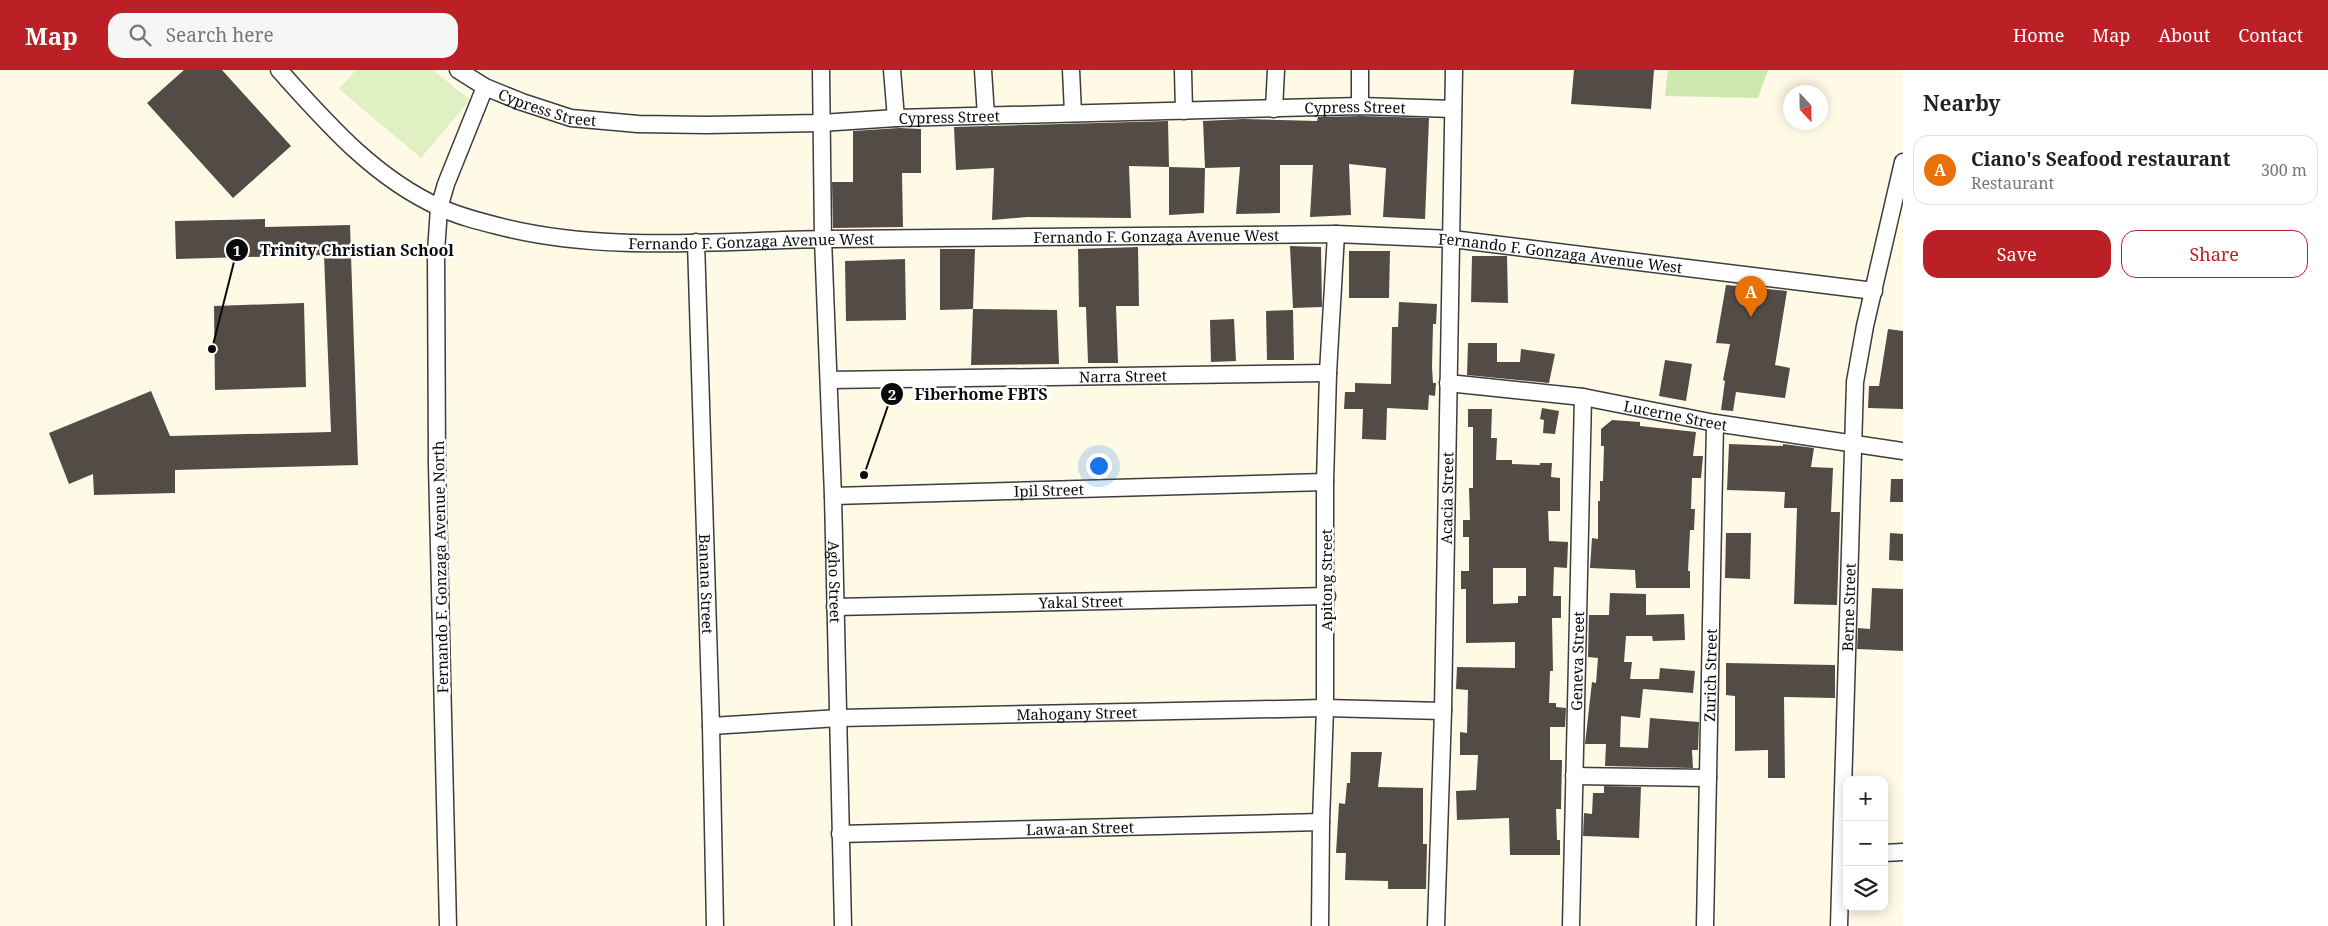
<!DOCTYPE html>
<meta charset="utf-8">
<style>
:root{--surface:#fff;--page:#f6f6f6;--text:#222;--muted:#767676;--line:#e0e0e0;--accent:#bb2026}
body{margin:0;font-family:"Noto Serif",serif;background:var(--page);color:var(--text)}
.controls{position:absolute;right:15px;bottom:15px;display:grid;overflow:hidden;border-radius:10px;box-shadow:0 2px 12px #0003}
.controls button{width:45px;height:45px;display:grid;place-items:center;padding:0;border:0;border-bottom:1px solid var(--line);background:var(--surface);color:var(--text);font:25px sans-serif}
.compass{position:absolute;left:1783px;top:15px;width:45px;height:45px;border-radius:50%;background:var(--surface);box-shadow:0 2px 12px #0003;rotate:158deg}
.you{position:absolute;left:1098px;top:395px;width:18px;height:18px;margin:-12px;border:4px solid #fff;border-radius:50%;background:#1a73e8;box-shadow:0 0 0 8px #1a73e833}
.badge{display:grid;place-items:center;width:32px;height:32px;border-radius:50%;background:var(--accent);color:#fff;font-size:16px;font-weight:700}
.pin{position:absolute;translate:-50% -41px;filter:drop-shadow(0 1px 2px #0008)}
.pin::after{content:'';position:absolute;top:26px;width:18px;height:15px;background:inherit;clip-path:polygon(0 0,100% 0,50% 100%)}
.list{margin:0;padding:0;list-style:none}
h2{display:flex;justify-content:space-between;align-items:center;height:65px;margin:0;padding:0 20px;font-size:21px}
h2 small{font-size:16px;font-weight:400;color:var(--muted)}
.list li{display:grid;grid-template-columns:32px 1fr auto;gap:15px;align-items:center;box-sizing:border-box;height:70px;margin:0 10px 10px;padding:0 10px;border:1px solid var(--line);border-radius:15px}
.list b{display:block;font-size:19px;white-space:nowrap}
.list p{margin:0;font-size:16px;white-space:nowrap;color:var(--muted)}
.list em{font-size:16px;font-style:normal;color:var(--muted)}
.actions{display:flex;gap:10px;padding:15px 20px}
.actions a{flex:1;padding:11px 0;border:1px solid var(--accent);border-radius:15px;text-align:center;font-size:18px;color:var(--accent)}
.actions .main{background:var(--accent);color:#fff}
.icon{flex:none;width:28px;height:28px;fill:none;stroke:currentColor;stroke-width:2;stroke-linecap:round;stroke-linejoin:round}
.map{position:relative;flex:none;width:1903px;height:856px;overflow:hidden}
header{display:flex;align-items:center;gap:30px;box-sizing:border-box;height:70px;padding:0 25px;background:var(--accent);color:#fff}
header strong{font-size:24px}
nav{display:flex;gap:28px;margin-inline-start:auto;font-size:18px}
.search{width:350px;height:45px;background:var(--page);display:flex;align-items:center;gap:12px;box-sizing:border-box;padding:0 18px;border-radius:15px;color:var(--muted);font-size:19px}
main{display:flex}
aside{flex:1;background:var(--surface)}
.map>svg:first-child{display:block}
</style>
<header>
<strong>Map</strong>
<div class="search"><svg class="icon" aria-label="search" viewBox="0 0 24 24"><circle cx="10" cy="10" r="6"/><path d="M15 15l6 6"/></svg>Search here</div>
<nav><a>Home</a><a>Map</a><a>About</a><a>Contact</a></nav>
</header>
<main>
<div class="map">
<svg width="1903" height="856" viewBox="0 0 1903 856">
<rect width="100%" height="100%" fill="#fffae6"/>
<path fill="#cde9b0" d="M1668 0H1768L1758 28 1665 26Z"/>
<path fill="#e0f0c2" d="M356 0H433L470 30 421 88 339 19Z"/>
<path fill="#524b46" fill-rule="evenodd" d="M184 0H222L291 76 233 128 147 33Z
M1574 0H1654L1651 39 1571 34Z
M1360 46 1429 48 1425 149 1383 147 1386 98 1349 94 1351 145 1310 147 1313 95H1280V143L1236 144 1240 97 1205 98 1203 51 1243 49 1317 51 1318 47Z
M1168 51 1169 97 1129 96 1131 148 1027 147 992 150 994 98 956 100 954 57Z
M899 58 921 59V103H902L903 157 833 158 832 112H853V61Z
M1169 97 1205 98 1204 143 1169 145Z
M265 149V157L350 155 358 395 175 400V423L94 425 93 404 69 414 49 363 151 321 170 366 331 362 324 185 176 189 175 151Z
M1290 176 1321 177 1322 237 1293 238Z
M1138 177 1139 236H1116L1118 293H1088L1086 237H1079L1078 179Z
M940 179H975L973 239 940 240Z
M1349 181H1390L1389 228H1349Z
M1472 186H1507L1508 233 1471 232Z
M905 189 906 250 846 251 845 191Z
M1726 215 1787 221 1775 295 1790 298 1785 328 1736 322 1733 341 1721 340 1725 311 1723 310 1730 274 1716 273Z
M1399 232 1437 234 1436 254H1433L1432 297 1433 313H1436L1435 326 1429 325 1428 340 1387 338 1386 370 1362 369 1363 339H1344L1345 322H1355V313L1391 314 1392 257H1398Z
M304 233 306 317 215 320 214 236Z
M973 239 1057 240 1059 294 971 295Z
M1293 240 1294 290H1267L1266 241Z
M1234 249 1236 291 1211 292 1210 250Z
M1888 259 1903 261V339L1868 338 1869 316H1879Z
M1468 273H1497V292H1520L1521 279 1555 284 1549 313 1467 305Z
M1665 290 1692 294 1686 331 1659 326Z
M1542 338 1559 341 1555 364 1543 363 1544 350 1540 349Z
M1468 339H1492L1491 368H1497L1496 390H1512V394L1540 395V393H1552L1551 407 1560 408V441H1548L1549 471 1568 472 1567 498 1554 497 1553 526H1561V548H1552L1553 601H1550L1549 633H1556V637L1566 638 1565 657H1550V690H1562L1561 739H1556L1557 770H1560V785H1510L1509 748 1457 750 1456 721 1476 720 1478 685H1460V662L1467 663 1468 620 1456 619 1457 597 1515 598V572L1466 573V519H1461V501H1469V467H1463V450H1470L1469 418H1473V357H1468ZM1493 498H1526V526H1518V533L1493 534Z
M1612 350 1640 352V356L1696 362 1693 386H1703L1701 408H1692L1691 439H1695L1694 460H1690L1688 501H1690V518H1636L1635 500 1590 498 1592 468 1598 469V431H1600V411H1603L1604 376H1601V359Z
M1729 374 1783 376V374L1814 378 1811 397 1833 398 1831 442H1840L1837 535 1794 534 1797 438H1784L1785 422 1727 420Z
M1891 409H1903V432H1890Z
M1726 463H1751L1750 509 1725 508Z
M1890 463 1903 464V491L1889 490Z
M1872 518 1903 519V581L1857 579 1858 558 1870 559Z
M1610 523 1646 524V545L1684 544 1685 570 1653 571 1652 566H1626L1624 592H1632L1630 609H1659L1660 598 1695 601 1693 623 1643 619 1640 648 1621 646 1620 677 1648 678 1650 648 1699 652 1698 680H1692L1693 698 1605 696 1606 674H1585L1592 612 1596 613 1598 588 1588 587 1589 545H1609Z
M1726 593 1835 595V628L1784 627 1785 708H1768V680L1735 681V626L1726 625Z
M1351 682H1382L1378 717 1423 718V774H1427L1426 819H1388V811L1345 810 1346 783H1336L1337 767 1339 733 1345 734 1347 713H1350Z
M1604 716 1641 717 1639 768 1583 766 1584 743 1592 744 1593 723H1604Z"/>
<g fill="none" stroke-linecap="round" stroke-linejoin="round">
<g stroke="#3d3d3d" stroke-width="19">
<g id="minor">
<path id="s1" d="M279 0C326 52 373 107 439 137 458 146 478 151 498 156 607 184 721 170 832 169 1000 167 1168 166 1336 164L1452 169 1874 221"/>
<path id="s2" d="M458 0 485 17 522 32 571 48 638 54 706 55 821 53 896 48 1360 36 1453 39"/>
<path id="s3" d="M821 0 823 169 833 426 843 856"/>
<path d="M892 0 896 48"/>
<path d="M983 0 986 46"/>
<path d="M1071 0 1073 43"/>
<path d="M1183 0 1184 41"/>
<path d="M1360 0V36"/>
<path d="M1274 39 1276 0"/>
<path id="s4" d="M696 172 711 656 715 856"/>
<path id="s5" d="M829 310 1328 303"/>
<path id="s6" d="M1448 313 1583 327 1715 353 1903 381"/>
<path id="s7" d="M833 426 1325 412"/>
<path id="s8" d="M835 537 1327 526"/>
<path id="s9" d="M711 656 839 648 1325 638 1443 641"/>
<path d="M1574 706 1708 708"/>
<path id="s10" d="M840 764 1321 752"/>
<path d="M1884 783 1903 782"/>
<path d="M448 856 437 394 436 182 439 138 446 114 485 17"/>
<path d="M1320 856 1321 752 1325 638V412L1328 303 1336 164"/>
<path id="s11" d="M1436 856 1443 641 1454 0"/>
<path id="s12" d="M1571 856 1583 327"/>
<path id="s13" d="M1705 856 1715 353"/>
<path id="s14" d="M1839 856 1855 312 1865 256 1903 92"/>
</g>
</g>
<use href="#minor" stroke="#fff" stroke-width="16"/>
</g>
<g text-anchor="middle" dominant-baseline="central" stroke-width="5" stroke-linejoin="round" paint-order="stroke">
<g font-size="15" fill="#0a0a0a" stroke="#fff">
<text stroke="none"><textPath href="#s2" startOffset="98">Cypress Street</textPath></text>
<text stroke="none"><textPath href="#s2" startOffset="908">Cypress Street</textPath></text>
<text stroke="none"><textPath href="#s2" startOffset="502">Cypress Street</textPath></text>
<text stroke="none"><textPath href="#s1" startOffset="934">Fernando F. Gonzaga Avenue West</textPath></text>
<text stroke="none"><textPath href="#s1" startOffset="529">Fernando F. Gonzaga Avenue West</textPath></text>
<text stroke="none"><textPath href="#s1" startOffset="1339">Fernando F. Gonzaga Avenue West</textPath></text>
<text stroke="none"><textPath href="#s5" startOffset="294">Narra Street</textPath></text>
<text stroke="none"><textPath href="#s6" startOffset="230">Lucerne Street</textPath></text>
<text stroke="none"><textPath href="#s7" startOffset="216">Ipil Street</textPath></text>
<text stroke="none"><textPath href="#s11" startOffset="428">Acacia Street</textPath></text>
<text transform="translate(440 497) rotate(-91)">Fernando F. Gonzaga Avenue North</text>
<text transform="translate(1326 510) rotate(-90)">Apitong Street</text>
<text stroke="none"><textPath href="#s3" startOffset="512">Agho Street</textPath></text>
<text stroke="none"><textPath href="#s4" startOffset="342">Banana Street</textPath></text>
<text stroke="none"><textPath href="#s8" startOffset="246">Yakal Street</textPath></text>
<text stroke="none"><textPath href="#s14" startOffset="319">Berne Street</textPath></text>
<text stroke="none"><textPath href="#s12" startOffset="265">Geneva Street</textPath></text>
<text stroke="none"><textPath href="#s13" startOffset="251">Zurich Street</textPath></text>
<text stroke="none"><textPath href="#s9" startOffset="366">Mahogany Street</textPath></text>
<text stroke="none"><textPath href="#s10" startOffset="240">Lawa-an Street</textPath></text>
</g>
</g>
<path fill="none" stroke="#0a0a0a" stroke-width="2" d="M212 279L237 180M864 405L892 324"/>
<g fill="#0a0a0a" stroke="#fff" stroke-width="2">
<circle cx="212" cy="279" r="5"/>
<circle cx="864" cy="405" r="5"/>
<circle cx="237" cy="180" r="12"/>
<circle cx="892" cy="324" r="12"/>
</g>
<g font-size="15" text-anchor="middle" font-weight="bold" fill="#fff">
<text x="237" y="186">1</text>
<text x="892" y="330">2</text>
</g>
<g font-size="16" text-anchor="middle" font-weight="bold" fill="#0a0a0a" stroke="#fff" stroke-width="5" stroke-linejoin="round" paint-order="stroke">
<text x="357" y="186">Trinity Christian School</text>
<text x="981" y="330">Fiberhome FBTS</text>
</g>
</svg>
<div class="controls">
<button>+</button>
<button>−</button>
<button><svg class="icon" aria-label="layers" viewBox="0 0 24 24"><path d="M12 4l9 5-9 5-9-5zM3 14l9 5 9-5"/></svg></button>
</div>
<svg class="compass" viewBox="-18 -18 36 36"><path d="M0-13l5 13h-10z" fill="#e53935"/><path d="M0 13l5-13h-10z" fill="#767676"/></svg>
<div class="you"></div>
<div class="pin badge" style="left:1751px;top:247px;background:#e8710a">A</div>
</div>
<aside>
<h2>Nearby<small></small></h2>
<ul class="list">
<li><span class="badge" style="background:#e8710a">A</span><div><b>Ciano's Seafood restaurant</b><p>Restaurant</p></div><em>300 m</em></li>
</ul>
<div class="actions"><a class="main">Save</a><a>Share</a></div>
</aside>
</main>
